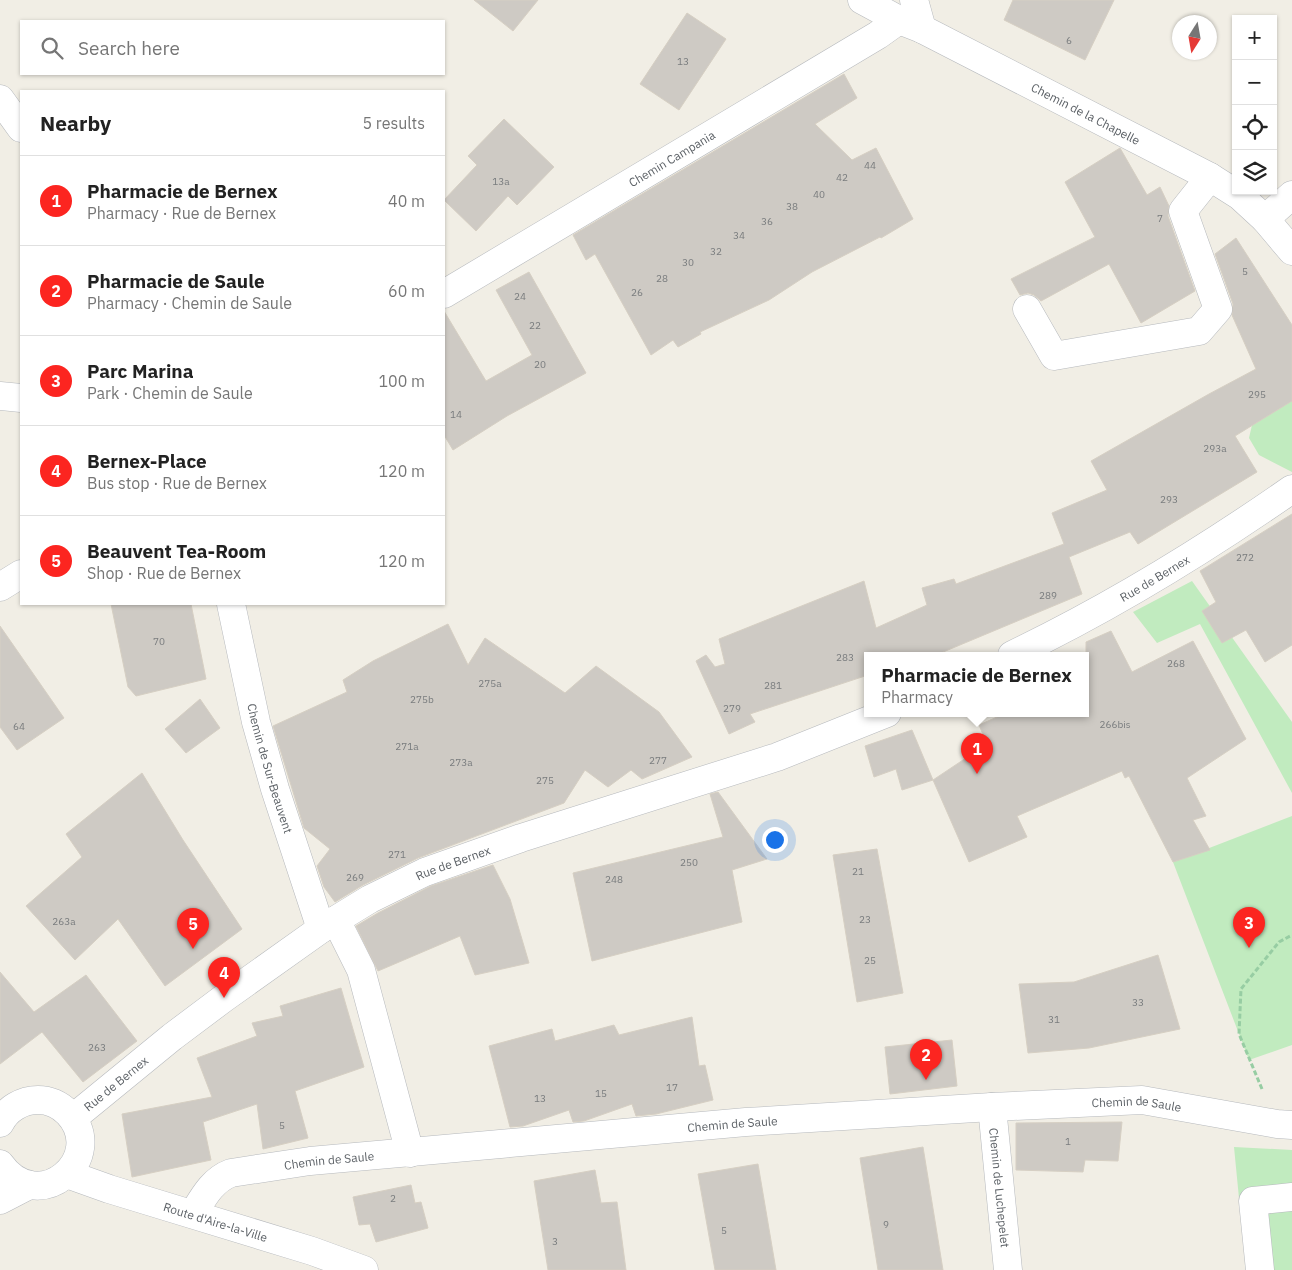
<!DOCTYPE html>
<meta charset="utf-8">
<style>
:root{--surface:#fff;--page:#f6f6f6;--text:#222;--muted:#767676;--line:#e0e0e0;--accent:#fc2520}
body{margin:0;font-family:"IBM Plex Sans",sans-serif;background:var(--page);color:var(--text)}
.controls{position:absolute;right:15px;top:15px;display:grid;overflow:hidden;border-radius:0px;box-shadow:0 1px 4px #0004}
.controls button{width:45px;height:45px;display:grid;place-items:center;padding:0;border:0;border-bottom:1px solid var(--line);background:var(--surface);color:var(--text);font:25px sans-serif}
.compass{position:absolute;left:1172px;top:15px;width:45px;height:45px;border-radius:50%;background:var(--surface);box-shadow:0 1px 4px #0004;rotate:191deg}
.you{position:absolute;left:774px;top:839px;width:18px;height:18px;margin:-12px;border:4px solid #fff;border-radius:50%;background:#1a73e8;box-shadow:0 0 0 8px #1a73e833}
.badge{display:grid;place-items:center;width:32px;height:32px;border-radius:50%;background:var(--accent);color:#fff;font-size:16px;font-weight:700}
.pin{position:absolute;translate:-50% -41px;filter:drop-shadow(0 1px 2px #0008)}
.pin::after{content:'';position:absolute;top:26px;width:18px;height:15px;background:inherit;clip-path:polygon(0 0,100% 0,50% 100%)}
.popup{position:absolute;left:864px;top:652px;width:225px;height:65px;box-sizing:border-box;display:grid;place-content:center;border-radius:0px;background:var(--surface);filter:drop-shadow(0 1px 4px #0005);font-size:16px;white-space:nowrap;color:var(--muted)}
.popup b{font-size:19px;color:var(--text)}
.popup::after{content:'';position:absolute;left:50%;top:100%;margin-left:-10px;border:10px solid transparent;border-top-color:var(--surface)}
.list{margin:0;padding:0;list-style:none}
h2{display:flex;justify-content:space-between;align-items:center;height:65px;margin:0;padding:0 20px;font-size:21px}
h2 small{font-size:16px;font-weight:400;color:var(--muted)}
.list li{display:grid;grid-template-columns:32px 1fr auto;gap:15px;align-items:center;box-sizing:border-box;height:90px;padding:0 20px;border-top:1px solid var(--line)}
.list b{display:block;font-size:19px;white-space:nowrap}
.list p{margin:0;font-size:16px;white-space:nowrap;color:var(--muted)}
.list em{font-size:16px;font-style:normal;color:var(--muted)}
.icon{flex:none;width:28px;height:28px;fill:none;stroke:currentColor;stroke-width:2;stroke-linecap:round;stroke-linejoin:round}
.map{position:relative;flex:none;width:1292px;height:1270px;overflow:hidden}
.search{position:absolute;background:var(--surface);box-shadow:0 1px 4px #0004;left:20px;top:20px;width:425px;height:55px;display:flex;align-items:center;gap:12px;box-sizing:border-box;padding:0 18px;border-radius:0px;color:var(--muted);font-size:19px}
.panel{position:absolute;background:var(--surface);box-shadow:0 1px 4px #0004;left:20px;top:90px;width:425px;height:515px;border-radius:0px}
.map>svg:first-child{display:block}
</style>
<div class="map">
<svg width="1292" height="1270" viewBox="0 0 1292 1270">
<rect width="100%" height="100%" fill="#f1eee5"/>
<path fill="#c1ebbf" d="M1292 400V472L1259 455 1249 438 1252 425Z
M1192 581 1292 722V793L1200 624 1157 643 1133 612Z
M1292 816V1045L1249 1060 1173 862Z
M1234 1147 1292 1150V1270H1246Z"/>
<path fill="#cecac4" stroke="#d6cfc3" d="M474 0H538L513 31Z
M1013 0H1114L1085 60 1004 20Z
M687 13 726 39 679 110 640 84Z
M844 74 857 98 815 124 852 160 876 148 913 219 881 238 880 237 812 272 769 300 700 332 701 334 678 347 673 340 651 355 595 254 586 260 573 235Z
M504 119 554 167 517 205 508 196 476 231 444 200 477 165 468 156Z
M1120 148 1147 195 1160 187 1169 206 1168 216 1195 291 1141 323 1109 264 1041 301 1034 295 1028 293 1020 295 1011 279 1095 237 1065 182Z
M1236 238 1292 325V401L1235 436 1257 472 1138 544 1130 532 1069 557 1082 594 936 655H868V675L750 714 755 722 729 734 696 661 706 655 715 667 725 664 719 639 864 581 876 628 927 605 922 588 954 579 956 584 1064 544 1052 513 1107 490 1091 461 1209 394 1256 369 1232 315 1233 304 1215 254Z
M529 272 586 373 507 416 453 450 444 435V311L486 381 532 355 496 290Z
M1292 514V645L1265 662 1246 630 1222 643 1202 611 1216 602 1200 571Z
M111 604H191L206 679 136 696 128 687Z
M448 624 468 665 485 638 565 693 596 666 659 712 692 757 642 779 631 770 608 787 585 770 564 803 418 858 363 885 335 902 324 887 317 866 330 849 304 828 273 726 347 692 343 680 373 661Z
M0 626 64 718 17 750 0 727Z
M1111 631 1132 672 1193 641 1246 739 1187 778 1206 816 1193 820 1210 850 1173 862 1129 776 1125 778 1122 771 1017 816 1027 837 969 862 933 780 987 744 979 725 1006 713H1086V642Z
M200 699 220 728 186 753 165 729Z
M912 730 933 780 902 790 896 769 874 777 865 746Z
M142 773 183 840 242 929 165 986 118 919 75 960 26 906 82 857 66 834Z
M718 792 767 859 732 870 742 922 592 961 573 873 723 837 710 794Z
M877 849 903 993 857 1002 833 855Z
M493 865 510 899 529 963 475 975 460 936 378 971 356 926 378 913 431 886Z
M1158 955 1180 1029 1089 1048 1028 1053 1019 984 1074 982Z
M0 972 34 1012 86 975 137 1041 83 1082 42 1032 0 1064Z
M341 988 364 1067 295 1091 308 1138 263 1149 257 1104 203 1122 211 1160 132 1177 122 1114 212 1097 197 1058 257 1036 252 1023 283 1016 280 1006Z
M692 1017 699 1066 705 1065 713 1100 656 1114 636 1116 632 1104 584 1121 573 1122 569 1110 523 1126 510 1127 489 1046 552 1029 555 1041 614 1025 619 1035Z
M952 1040 957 1086 890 1094 885 1047Z
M1122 1122 1118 1161 1085 1160 1083 1172 1016 1170V1123Z
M923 1147 943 1270H878L860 1158Z
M758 1164 776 1270H715L698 1174Z
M595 1170 601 1203 617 1202 626 1270H548L534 1181Z
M411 1185 415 1203 421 1202 428 1228 376 1242 370 1224 359 1225 353 1197Z"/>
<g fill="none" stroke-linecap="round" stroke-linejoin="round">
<g stroke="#b6b9bd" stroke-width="29">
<g id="minor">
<path id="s1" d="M862 0 899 20 922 29 1210 177 1240 196 1265 219 1292 251"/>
<path d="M914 0 922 29"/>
<path d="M0 99 21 128"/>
<path d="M1265 219 1292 195"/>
<path id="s2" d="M444 294 878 35 899 20"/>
<path d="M1027 309 1054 356 1199 331 1218 309 1183 211 1210 177"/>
<path d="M0 396 21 398"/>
<path d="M0 587 21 574"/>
<path id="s3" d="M231 604 256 722 275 789 321 929"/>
<path id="s4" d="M1012 655C1110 608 1203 551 1292 489"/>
<path d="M336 920 361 970 410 1153"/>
<path id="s5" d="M992 1107 1008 1270"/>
<path id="s6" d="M73 1118 172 1037 224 998 321 929 370 899 425 872 521 838 777 757 887 713"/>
<path d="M0 1123C7 1109 22 1100 38 1100 49 1100 60 1105 68 1113 109 1157 39 1219 0 1164"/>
<path id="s7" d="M67 1174 109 1189 312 1251 364 1270"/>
<path d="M0 1200 29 1185"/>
<path id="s8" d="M193 1214C203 1198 212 1180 231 1173L310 1161 746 1122 992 1107 1142 1100 1277 1124 1292 1125"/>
<path d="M1260 1270 1253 1201 1292 1197"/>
</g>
</g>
<path stroke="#97cda3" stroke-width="3" stroke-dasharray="5 2.5" stroke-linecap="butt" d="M1262 1089 1239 1034 1241 989 1279 942 1292 935"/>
<use href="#minor" stroke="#fff" stroke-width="28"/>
</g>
<g text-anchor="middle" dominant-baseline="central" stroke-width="4.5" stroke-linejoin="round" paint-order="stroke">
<g font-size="10" fill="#797c7e">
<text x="1069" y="40">6</text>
<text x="683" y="61">13</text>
<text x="870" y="165">44</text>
<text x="842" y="177">42</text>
<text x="501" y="181">13a</text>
<text x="819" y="194">40</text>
<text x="792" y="206">38</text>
<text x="1160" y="218">7</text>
<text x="767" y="221">36</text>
<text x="739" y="235">34</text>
<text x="716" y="251">32</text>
<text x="688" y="262">30</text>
<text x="1245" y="271">5</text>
<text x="662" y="278">28</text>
<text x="637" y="292">26</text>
<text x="520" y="296">24</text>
<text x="535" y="325">22</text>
<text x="540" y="364">20</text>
<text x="1257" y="394">295</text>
<text x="456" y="414">14</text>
<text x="1215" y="448">293a</text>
<text x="1169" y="499">293</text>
<text x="1245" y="557">272</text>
<text x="1048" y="595">289</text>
<text x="159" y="641">70</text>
<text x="845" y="657">283</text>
<text x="1176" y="663">268</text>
<text x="490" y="683">275a</text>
<text x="773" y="685">281</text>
<text x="422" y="699">275b</text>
<text x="732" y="708">279</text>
<text x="1115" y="724">266bis</text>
<text x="19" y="726">64</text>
<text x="407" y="746">271a</text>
<text x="658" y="760">277</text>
<text x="461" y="762">273a</text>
<text x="545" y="780">275</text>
<text x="397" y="854">271</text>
<text x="689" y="862">250</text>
<text x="858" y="871">21</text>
<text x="355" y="877">269</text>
<text x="614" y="879">248</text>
<text x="865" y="919">23</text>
<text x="64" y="921">263a</text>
<text x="870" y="960">25</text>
<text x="1138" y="1002">33</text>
<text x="1054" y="1019">31</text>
<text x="97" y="1047">263</text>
<text x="672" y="1087">17</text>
<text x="601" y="1093">15</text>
<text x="540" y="1098">13</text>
<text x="282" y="1125">5</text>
<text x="1068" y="1141">1</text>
<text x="393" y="1198">2</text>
<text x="886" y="1224">9</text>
<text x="724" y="1230">5</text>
<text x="555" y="1241">3</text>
</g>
<g font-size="12" fill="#5d6267" stroke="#fff">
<text stroke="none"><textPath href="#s1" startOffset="251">Chemin de la Chapelle</textPath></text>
<text stroke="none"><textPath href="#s2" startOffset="265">Chemin Campania</textPath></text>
<text stroke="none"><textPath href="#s4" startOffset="162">Rue de Bernex</textPath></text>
<text stroke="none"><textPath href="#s3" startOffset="169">Chemin de Sur-Beauvent</textPath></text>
<text stroke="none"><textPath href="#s6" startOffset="460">Rue de Bernex</textPath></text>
<text stroke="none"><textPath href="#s6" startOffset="55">Rue de Bernex</textPath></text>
<text stroke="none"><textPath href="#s8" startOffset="966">Chemin de Saule</textPath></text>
<text stroke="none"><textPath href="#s8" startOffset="561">Chemin de Saule</textPath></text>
<text stroke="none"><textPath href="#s8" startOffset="156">Chemin de Saule</textPath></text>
<text stroke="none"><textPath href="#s5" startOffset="81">Chemin de Luchepelet</textPath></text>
<text stroke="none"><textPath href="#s7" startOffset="156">Route d'Aire-la-Ville</textPath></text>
</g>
</g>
</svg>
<div class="controls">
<button>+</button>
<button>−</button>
<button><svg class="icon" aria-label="locate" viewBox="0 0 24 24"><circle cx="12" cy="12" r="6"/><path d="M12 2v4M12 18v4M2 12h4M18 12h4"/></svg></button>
<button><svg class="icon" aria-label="layers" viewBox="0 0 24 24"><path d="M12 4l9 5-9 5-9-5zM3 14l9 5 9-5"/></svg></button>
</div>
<svg class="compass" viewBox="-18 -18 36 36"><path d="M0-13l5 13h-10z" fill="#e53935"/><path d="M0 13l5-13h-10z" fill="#767676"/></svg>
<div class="you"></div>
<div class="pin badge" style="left:977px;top:774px">1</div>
<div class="popup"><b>Pharmacie de Bernex</b>Pharmacy</div>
<div class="pin badge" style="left:926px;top:1080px">2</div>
<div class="pin badge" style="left:1249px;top:948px">3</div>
<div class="pin badge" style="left:224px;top:998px">4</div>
<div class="pin badge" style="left:193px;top:949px">5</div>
<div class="search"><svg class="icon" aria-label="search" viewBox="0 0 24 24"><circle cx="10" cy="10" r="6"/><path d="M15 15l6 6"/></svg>Search here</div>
<section class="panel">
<h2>Nearby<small>5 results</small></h2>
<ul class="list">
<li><span class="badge">1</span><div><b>Pharmacie de Bernex</b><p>Pharmacy · Rue de Bernex</p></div><em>40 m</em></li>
<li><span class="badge">2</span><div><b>Pharmacie de Saule</b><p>Pharmacy · Chemin de Saule</p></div><em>60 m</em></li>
<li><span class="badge">3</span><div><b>Parc Marina</b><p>Park · Chemin de Saule</p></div><em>100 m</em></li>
<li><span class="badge">4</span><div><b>Bernex-Place</b><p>Bus stop · Rue de Bernex</p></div><em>120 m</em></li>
<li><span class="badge">5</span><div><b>Beauvent Tea-Room</b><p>Shop · Rue de Bernex</p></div><em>120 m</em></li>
</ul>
</section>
</div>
